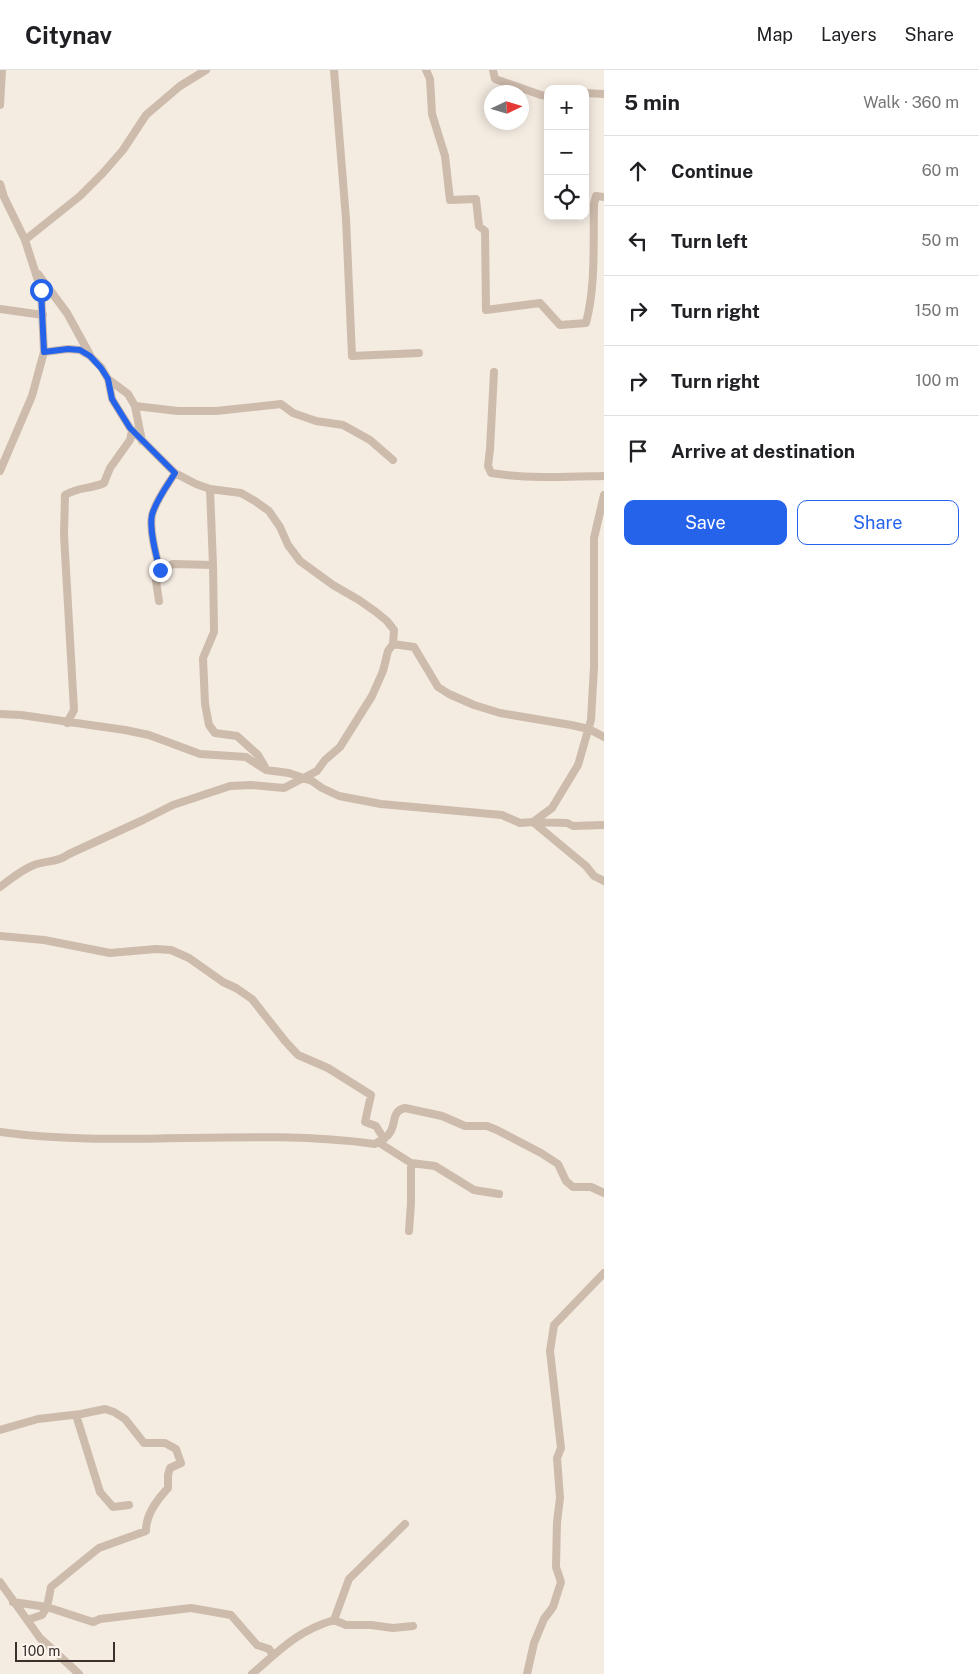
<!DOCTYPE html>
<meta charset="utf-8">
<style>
:root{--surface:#fff;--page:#f2f2f2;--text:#202124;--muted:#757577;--line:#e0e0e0;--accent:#2563eb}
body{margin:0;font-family:"Public Sans",sans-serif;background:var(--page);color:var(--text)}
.controls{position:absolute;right:15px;top:15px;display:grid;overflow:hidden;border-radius:10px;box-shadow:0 2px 12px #0003}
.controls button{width:45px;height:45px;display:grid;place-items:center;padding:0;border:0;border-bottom:1px solid var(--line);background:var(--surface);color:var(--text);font:25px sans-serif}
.compass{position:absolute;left:484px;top:15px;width:45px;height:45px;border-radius:50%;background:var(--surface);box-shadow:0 2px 12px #0003;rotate:86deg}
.scale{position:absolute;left:15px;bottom:12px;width:100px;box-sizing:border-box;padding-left:5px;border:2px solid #3b302b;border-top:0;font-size:14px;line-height:18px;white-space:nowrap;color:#3b302b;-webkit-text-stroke:4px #fbf5ee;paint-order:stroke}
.stop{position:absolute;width:15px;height:15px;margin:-11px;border:4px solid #2563eb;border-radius:50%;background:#fff}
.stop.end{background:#2563eb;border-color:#fff;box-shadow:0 1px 5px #0008}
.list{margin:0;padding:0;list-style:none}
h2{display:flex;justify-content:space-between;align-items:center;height:65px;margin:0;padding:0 20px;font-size:21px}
h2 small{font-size:16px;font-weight:400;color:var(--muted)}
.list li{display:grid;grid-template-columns:32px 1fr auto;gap:15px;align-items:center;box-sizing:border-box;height:70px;padding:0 20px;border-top:1px solid var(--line)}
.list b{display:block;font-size:19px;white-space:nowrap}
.list em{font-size:16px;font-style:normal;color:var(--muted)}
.actions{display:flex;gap:10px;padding:15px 20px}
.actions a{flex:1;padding:11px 0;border:1px solid var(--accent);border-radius:10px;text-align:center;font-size:18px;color:var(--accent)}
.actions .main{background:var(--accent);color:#fff}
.icon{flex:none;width:28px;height:28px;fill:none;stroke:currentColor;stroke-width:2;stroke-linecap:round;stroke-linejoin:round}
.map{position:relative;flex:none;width:604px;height:1604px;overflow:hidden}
header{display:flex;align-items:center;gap:30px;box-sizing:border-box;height:70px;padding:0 25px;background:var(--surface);border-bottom:1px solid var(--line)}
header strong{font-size:24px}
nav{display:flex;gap:28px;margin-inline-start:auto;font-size:18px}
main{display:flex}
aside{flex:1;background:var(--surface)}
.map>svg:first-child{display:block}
</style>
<header>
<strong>Citynav</strong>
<nav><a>Map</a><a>Layers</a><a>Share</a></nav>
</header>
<main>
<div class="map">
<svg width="604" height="1604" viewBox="0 0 604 1604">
<rect width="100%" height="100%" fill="#f4ebe1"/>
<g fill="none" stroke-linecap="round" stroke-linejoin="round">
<path stroke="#cdbbac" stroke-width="8" d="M334 0 346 149 352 286 419 283
M426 0 430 9 432 44 445 86 450 130 476 129 479 156 485 161 486 240 540 233 560 255 586 253C596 215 593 173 594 134L596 126 604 127
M493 0 495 9 541 25 548 26
M585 23 604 24
M0 35 2 0
M0 114 4 127 25 170 41 220 44 282 32 326 0 401
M25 170 80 126 103 103 123 80 146 45 180 16 206 0
M38 204 67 243 90 285
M0 239 43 245
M494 302 490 379 488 396 491 403C528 409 567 407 604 406
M108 309 128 324 135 336 142 371
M135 336 178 341H216L281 334 293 343 316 351 343 355 370 370 393 390
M213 495 214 562 203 588 205 634 209 655 215 663 237 666 258 685 265 697
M160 500C156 485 149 460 152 445 156 430 167 416 175 403
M159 531 156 511 160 500 173 494 213 495 210 419
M393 574 414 577 438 617 449 624 474 635 500 643 571 655 589 659 604 667
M0 644 21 645 125 660 149 665 200 684 246 687 266 700 289 703 312 711 322 718 339 726 381 734 502 745 520 753 533 752 552 738 578 695 591 650 594 597V468L604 425
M67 653 74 640 64 465 65 425C77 417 91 419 104 413L110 398 130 370 132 361
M533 752 586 796 594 806 604 811
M533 752 567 753 573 756 604 755
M0 817C11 809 21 800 34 795 47 790 57 793 69 784L143 750 173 735 230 716 251 715 284 718 317 701 325 690 340 677 372 626 383 601 388 581 393 574 394 560 387 551 376 542 359 530 333 515 300 491 288 475 280 457 269 441 255 431 241 423 210 419 196 414 175 403 130 358 112 329 108 309 101 297 90 286 80 280 68 279 44 282
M0 866 44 870 110 883 156 879 171 880 189 888 223 912 236 918 252 929 285 971 298 985 328 998 371 1025 365 1052 376 1056 384 1069
M0 1062C124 1079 251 1057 375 1074 381 1071 387 1068 391 1061 396 1051 392 1041 405 1038L442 1046 465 1056H487L497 1060 541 1083 558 1094 566 1111 573 1117H591L604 1123
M378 1072 411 1093 435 1096 474 1120 499 1124
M409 1161 411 1133V1093
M76 1345 100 1422 113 1437 129 1435
M0 1360 38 1349 81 1344 105 1339 114 1342 125 1349 144 1373H165L176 1379 181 1393 170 1398 168 1405V1418C157 1430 146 1444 146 1461L99 1478 84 1490 51 1517 47 1537 42 1545 27 1550
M0 1512 40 1568 79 1604
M13 1532 47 1537 93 1552 100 1549 191 1538 231 1545 257 1575 269 1579 273 1585
M334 1550 346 1555H371L393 1558 413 1556
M252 1604C280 1580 297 1561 334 1550L349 1509 405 1454
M527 1604 534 1573 544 1549 553 1537 561 1512 556 1497 557 1452 560 1428 557 1388 561 1378 550 1281 554 1255 604 1203"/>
</g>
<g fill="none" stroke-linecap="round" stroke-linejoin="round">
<path stroke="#2563eb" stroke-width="6" d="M41 220 44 282 68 279 80 280 90 286 101 298 108 309 112 329 130 358 175 403C167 416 156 430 152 445 149 460 156 485 160 500"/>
</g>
</svg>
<div class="controls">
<button>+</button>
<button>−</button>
<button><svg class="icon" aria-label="locate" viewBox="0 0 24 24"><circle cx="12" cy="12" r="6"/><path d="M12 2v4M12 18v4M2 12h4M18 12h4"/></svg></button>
</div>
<svg class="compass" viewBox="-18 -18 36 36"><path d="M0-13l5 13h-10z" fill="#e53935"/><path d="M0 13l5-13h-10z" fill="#757577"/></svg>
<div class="scale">100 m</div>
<div class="stop" style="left:41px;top:220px"></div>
<div class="stop end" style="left:160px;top:500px"></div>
</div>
<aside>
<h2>5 min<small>Walk · 360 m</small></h2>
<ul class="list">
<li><svg class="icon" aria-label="ahead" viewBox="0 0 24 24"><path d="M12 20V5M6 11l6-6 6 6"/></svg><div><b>Continue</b></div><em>60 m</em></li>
<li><svg class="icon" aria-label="left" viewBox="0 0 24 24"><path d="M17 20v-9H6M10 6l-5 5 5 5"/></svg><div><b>Turn left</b></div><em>50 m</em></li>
<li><svg class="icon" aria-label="right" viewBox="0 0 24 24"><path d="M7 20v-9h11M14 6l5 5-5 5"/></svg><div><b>Turn right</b></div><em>150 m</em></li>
<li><svg class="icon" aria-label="right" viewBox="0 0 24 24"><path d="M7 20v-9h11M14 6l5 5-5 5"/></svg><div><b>Turn right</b></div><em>100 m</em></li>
<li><svg class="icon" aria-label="arrive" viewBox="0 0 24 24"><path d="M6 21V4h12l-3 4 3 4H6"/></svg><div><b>Arrive at destination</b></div></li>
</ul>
<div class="actions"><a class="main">Save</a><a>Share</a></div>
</aside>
</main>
